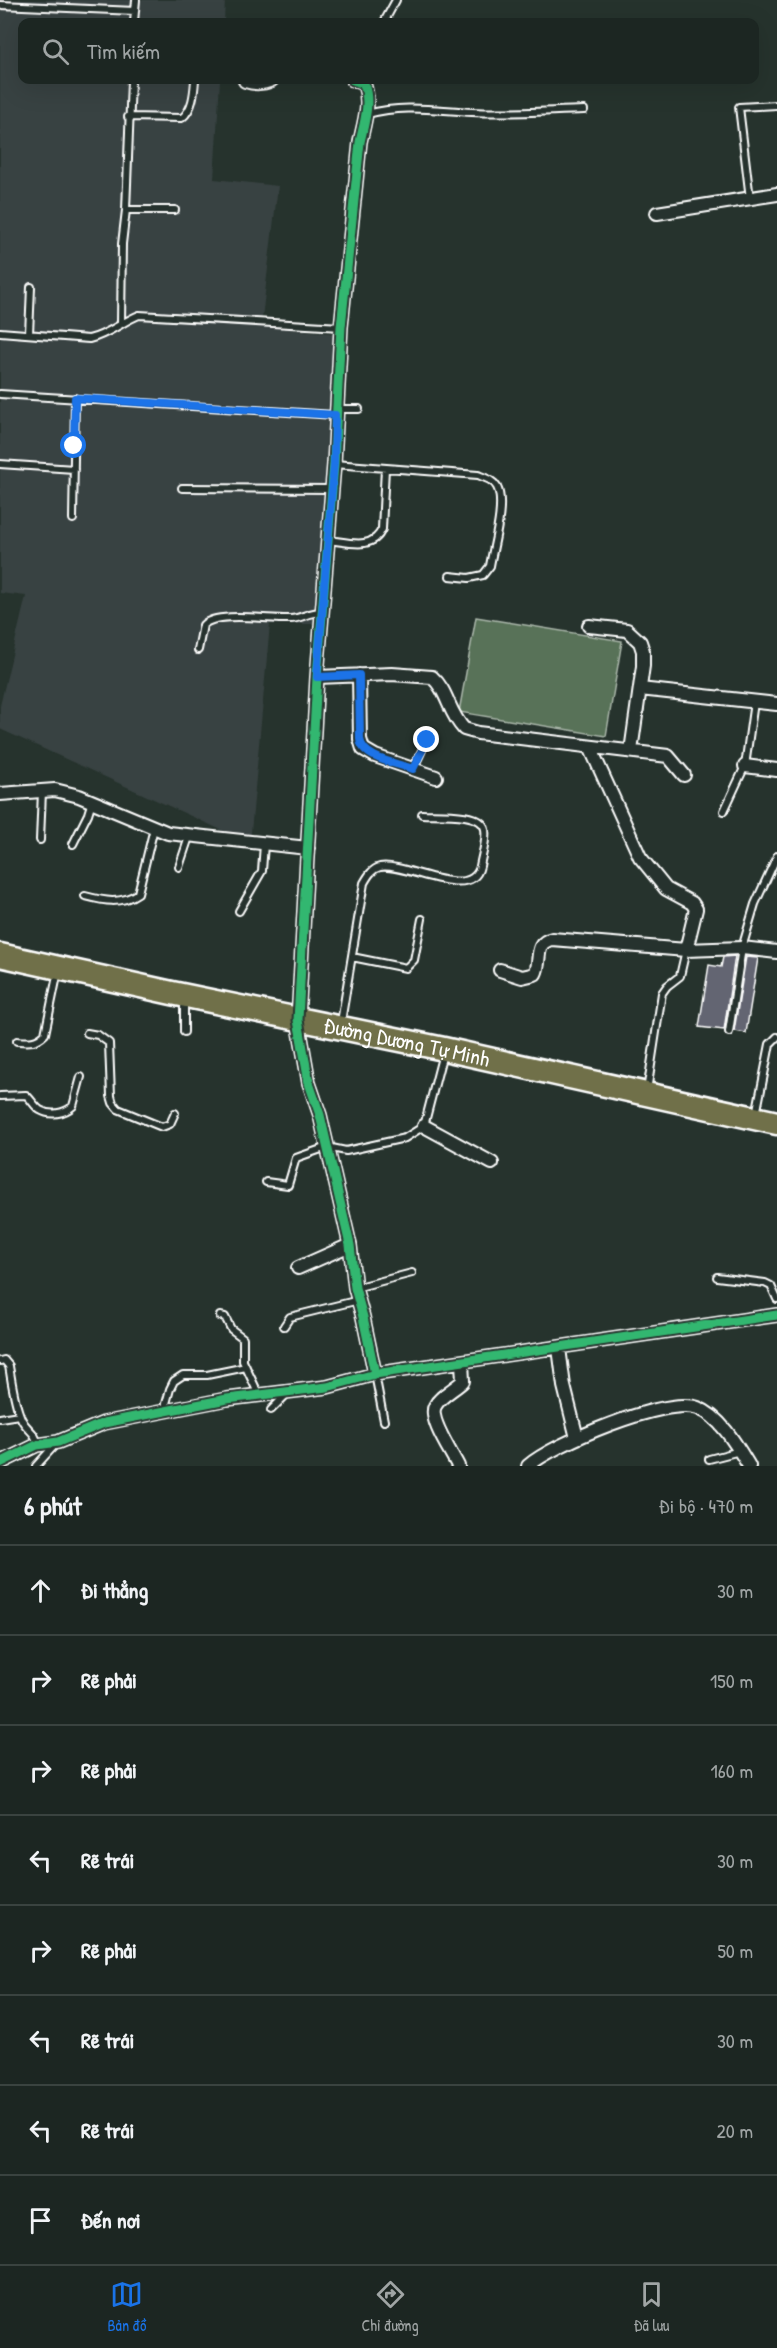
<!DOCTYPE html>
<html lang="vi">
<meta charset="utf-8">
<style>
:root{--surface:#1c2622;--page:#252e2a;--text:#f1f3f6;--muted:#a0a5a5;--line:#3a4340;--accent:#1a73e8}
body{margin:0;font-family:"Patrick Hand",sans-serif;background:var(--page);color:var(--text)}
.stop{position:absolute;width:18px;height:18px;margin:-14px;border:4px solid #1a73e8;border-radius:50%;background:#fff}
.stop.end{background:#1a73e8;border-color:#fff;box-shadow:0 2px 6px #0008}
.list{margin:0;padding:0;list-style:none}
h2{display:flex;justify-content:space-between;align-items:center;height:78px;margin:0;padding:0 24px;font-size:26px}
h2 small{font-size:20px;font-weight:400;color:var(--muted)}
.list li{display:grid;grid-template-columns:39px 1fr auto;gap:18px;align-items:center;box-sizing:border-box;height:90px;padding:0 24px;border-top:2px solid var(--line)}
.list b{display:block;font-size:22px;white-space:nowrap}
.list em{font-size:20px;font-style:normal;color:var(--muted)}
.icon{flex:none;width:33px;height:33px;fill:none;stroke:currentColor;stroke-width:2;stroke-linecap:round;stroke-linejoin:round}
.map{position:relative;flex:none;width:777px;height:1466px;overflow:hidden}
.search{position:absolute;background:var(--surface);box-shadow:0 6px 24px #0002;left:18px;right:18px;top:18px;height:66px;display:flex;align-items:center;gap:15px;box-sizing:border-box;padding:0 21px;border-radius:12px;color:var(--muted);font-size:22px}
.sheet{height:798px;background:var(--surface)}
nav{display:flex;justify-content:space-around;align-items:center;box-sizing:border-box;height:84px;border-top:2px solid var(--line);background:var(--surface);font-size:16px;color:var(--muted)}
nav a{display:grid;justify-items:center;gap:3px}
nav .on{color:var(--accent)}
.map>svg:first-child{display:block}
</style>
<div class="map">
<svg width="777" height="1466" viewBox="0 0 777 1466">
<rect width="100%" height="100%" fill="#26332d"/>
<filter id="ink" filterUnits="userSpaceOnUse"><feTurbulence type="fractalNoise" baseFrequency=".0167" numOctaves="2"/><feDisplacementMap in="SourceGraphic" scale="12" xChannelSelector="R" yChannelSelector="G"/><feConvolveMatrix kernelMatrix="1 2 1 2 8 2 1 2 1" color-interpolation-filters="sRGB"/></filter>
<g filter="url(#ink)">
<path fill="#384242" d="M0 0H225L224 22H22V80H220L214 179 278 186 261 326 339 334 317 624H270L250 843 0 729V706L26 596 0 593Z"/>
<path fill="#587258" stroke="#acb8ac" stroke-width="1.5" d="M476 617 622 641 606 736 459 712Z"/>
<path fill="#636572" stroke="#fff" stroke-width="1.5" d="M735 956 724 1030 699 1027 709 965 721 967 723 957Z
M746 957 758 958 746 1033 734 1031Z"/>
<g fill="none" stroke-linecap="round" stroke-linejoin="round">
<g stroke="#fff" stroke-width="10">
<path id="lane" d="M0 5 135 11
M134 22 136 0
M384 22 396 0
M367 114C405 104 434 110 472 112 509 114 547 111 584 110
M128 117 182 118C193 109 194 93 195 80
M750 199 739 107 777 105
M126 210H175
M121 323 122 244 126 210 131 80
M0 332 89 339C107 335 122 322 139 315L341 327
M29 334 31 287
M0 394 335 415
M336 409H359
M0 464 74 469
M334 464 478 475C486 478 493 480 497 487 506 504 493 547 490 566L483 575 469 578 450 576
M182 488 332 489
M73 519 75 398
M328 540C348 542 373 551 382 529L385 468
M198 650 203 625C217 611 270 620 290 619 301 619 308 612 322 612
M413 769 427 740
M724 811 745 766 754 702
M40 840 42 791
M73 844 88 814 92 801
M179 867 189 837
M85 896C104 901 121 905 138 893L154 828
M239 911 262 871 264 844
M352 957 406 968 414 960 422 919
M341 1022 364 883C368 876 372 869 380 867 405 862 472 903 480 866 482 854 487 841 485 829 481 811 437 815 422 814
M184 1032V999
M729 1032 742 948 755 904 777 856
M87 1033 98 1035 109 1043 111 1096 113 1103 118 1109 162 1127 170 1124 175 1113
M17 1041C29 1042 36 1043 45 1034L58 971
M647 1091 662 993 667 986 680 976 686 950
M0 1096 26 1095C31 1099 34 1106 40 1110 50 1116 64 1114 73 1106L81 1077
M756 1115 770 1044 777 1037
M266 1182 288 1185 296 1158 327 1147 346 1151 405 1138 424 1126 443 1053
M717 1277 765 1283 771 1286 777 1299
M355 1288 412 1273
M220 1316 225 1317 231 1329 243 1338V1361L259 1395
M284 1326 290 1317 359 1300
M0 1361 4 1360 9 1366C12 1383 14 1402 21 1418 26 1430 35 1430 38 1445
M375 1374 384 1421
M271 1410 287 1394
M164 1411 170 1389 174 1381 183 1375H207L246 1367
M0 1418 19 1415
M709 1459 740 1451
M36 1466 56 1444"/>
</g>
<g stroke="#fff" stroke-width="16">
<path id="street" d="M353 80 364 84C371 103 364 123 360 142L341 327 334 464 317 677 298 1020 309 1083 320 1115 350 1245 355 1288 363 1317 375 1374
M245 81C254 84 263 84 272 80
M657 213 777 194
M589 626 627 630 640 642 643 651V666L631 751
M359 675 360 739 363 749 375 756 436 777
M317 677 392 674 432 677C448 691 448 712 464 729L478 733 668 756 684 775
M640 689 777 704
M590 747 640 857 666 889 692 903 696 909 686 950
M745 766 777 770
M0 794 55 790 79 796 168 833 308 848
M500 970 522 977 535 974C542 961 533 943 552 939L686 950 742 948 777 952
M424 1126 492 1163
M298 1268 350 1245
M559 1348 564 1386 577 1438
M0 1463 37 1445 58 1442 104 1423 227 1399 327 1387 375 1374 777 1315
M458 1466C452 1453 428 1419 435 1406 440 1396 455 1389 463 1381L462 1362
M528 1466C553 1444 666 1396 698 1408 721 1417 737 1446 749 1466"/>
</g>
<g stroke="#fff" stroke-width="27">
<g id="highway">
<path id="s1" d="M0 955 172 993 444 1049 777 1123"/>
</g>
</g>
<use href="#lane" stroke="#26332d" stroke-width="6"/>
<use href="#street" stroke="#26332d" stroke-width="12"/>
<use href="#highway" stroke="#70704a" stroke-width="22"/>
<g stroke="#26332d" stroke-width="13">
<path id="cycleway" d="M353 80 364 84C371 103 364 123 360 142L341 327 334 464 317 677 298 1020 309 1083 320 1115 350 1245 355 1288 363 1317 375 1374
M0 1463 37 1445 58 1442 104 1423 227 1399 327 1387 375 1374 777 1315"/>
</g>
<use href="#cycleway" stroke="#33b770" stroke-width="9"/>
</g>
</g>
<g fill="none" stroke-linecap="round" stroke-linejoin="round" filter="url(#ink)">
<path stroke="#1a73e8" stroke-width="8" d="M74 446 75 398 335 415 334 464 317 677 359 675 360 739C362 759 397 763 413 769L427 740"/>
</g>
<g text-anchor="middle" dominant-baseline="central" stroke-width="6" stroke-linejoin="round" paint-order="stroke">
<g font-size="22" fill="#fff" stroke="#26332d">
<text stroke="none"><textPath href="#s1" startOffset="416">Đường Dương Tự Minh</textPath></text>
</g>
</g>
</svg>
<div class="stop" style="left:74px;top:446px"></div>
<div class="stop end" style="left:427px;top:740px"></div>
<div class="search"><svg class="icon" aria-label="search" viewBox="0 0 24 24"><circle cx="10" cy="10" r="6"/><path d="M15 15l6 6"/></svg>Tìm kiếm</div>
</div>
<section class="sheet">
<h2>6 phút<small>Đi bộ · 470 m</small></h2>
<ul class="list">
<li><svg class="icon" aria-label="ahead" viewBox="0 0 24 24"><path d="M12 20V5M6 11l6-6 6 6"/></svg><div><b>Đi thẳng</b></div><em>30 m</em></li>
<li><svg class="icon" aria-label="right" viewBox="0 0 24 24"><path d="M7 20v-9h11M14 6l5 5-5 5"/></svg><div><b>Rẽ phải</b></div><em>150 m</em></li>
<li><svg class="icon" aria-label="right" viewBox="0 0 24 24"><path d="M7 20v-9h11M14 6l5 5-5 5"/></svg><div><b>Rẽ phải</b></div><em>160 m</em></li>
<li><svg class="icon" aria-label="left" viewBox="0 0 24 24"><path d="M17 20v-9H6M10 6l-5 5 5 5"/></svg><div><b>Rẽ trái</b></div><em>30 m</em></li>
<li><svg class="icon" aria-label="right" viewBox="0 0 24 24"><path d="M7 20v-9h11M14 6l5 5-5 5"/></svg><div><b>Rẽ phải</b></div><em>50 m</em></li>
<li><svg class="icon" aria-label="left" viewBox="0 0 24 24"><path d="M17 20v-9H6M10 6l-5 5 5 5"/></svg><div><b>Rẽ trái</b></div><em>30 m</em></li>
<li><svg class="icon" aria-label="left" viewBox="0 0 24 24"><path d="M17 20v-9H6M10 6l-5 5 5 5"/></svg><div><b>Rẽ trái</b></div><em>20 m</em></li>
<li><svg class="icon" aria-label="arrive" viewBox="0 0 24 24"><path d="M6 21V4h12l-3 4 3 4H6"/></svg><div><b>Đến nơi</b></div></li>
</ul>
</section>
<nav>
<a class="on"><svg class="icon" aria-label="map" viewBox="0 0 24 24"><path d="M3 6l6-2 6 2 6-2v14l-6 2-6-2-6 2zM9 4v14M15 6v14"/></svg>Bản đồ</a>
<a><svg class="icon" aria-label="directions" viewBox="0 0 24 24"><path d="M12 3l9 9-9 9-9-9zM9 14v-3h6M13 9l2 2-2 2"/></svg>Chỉ đường</a>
<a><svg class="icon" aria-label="saved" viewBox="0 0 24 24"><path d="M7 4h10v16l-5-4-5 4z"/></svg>Đã lưu</a>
</nav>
